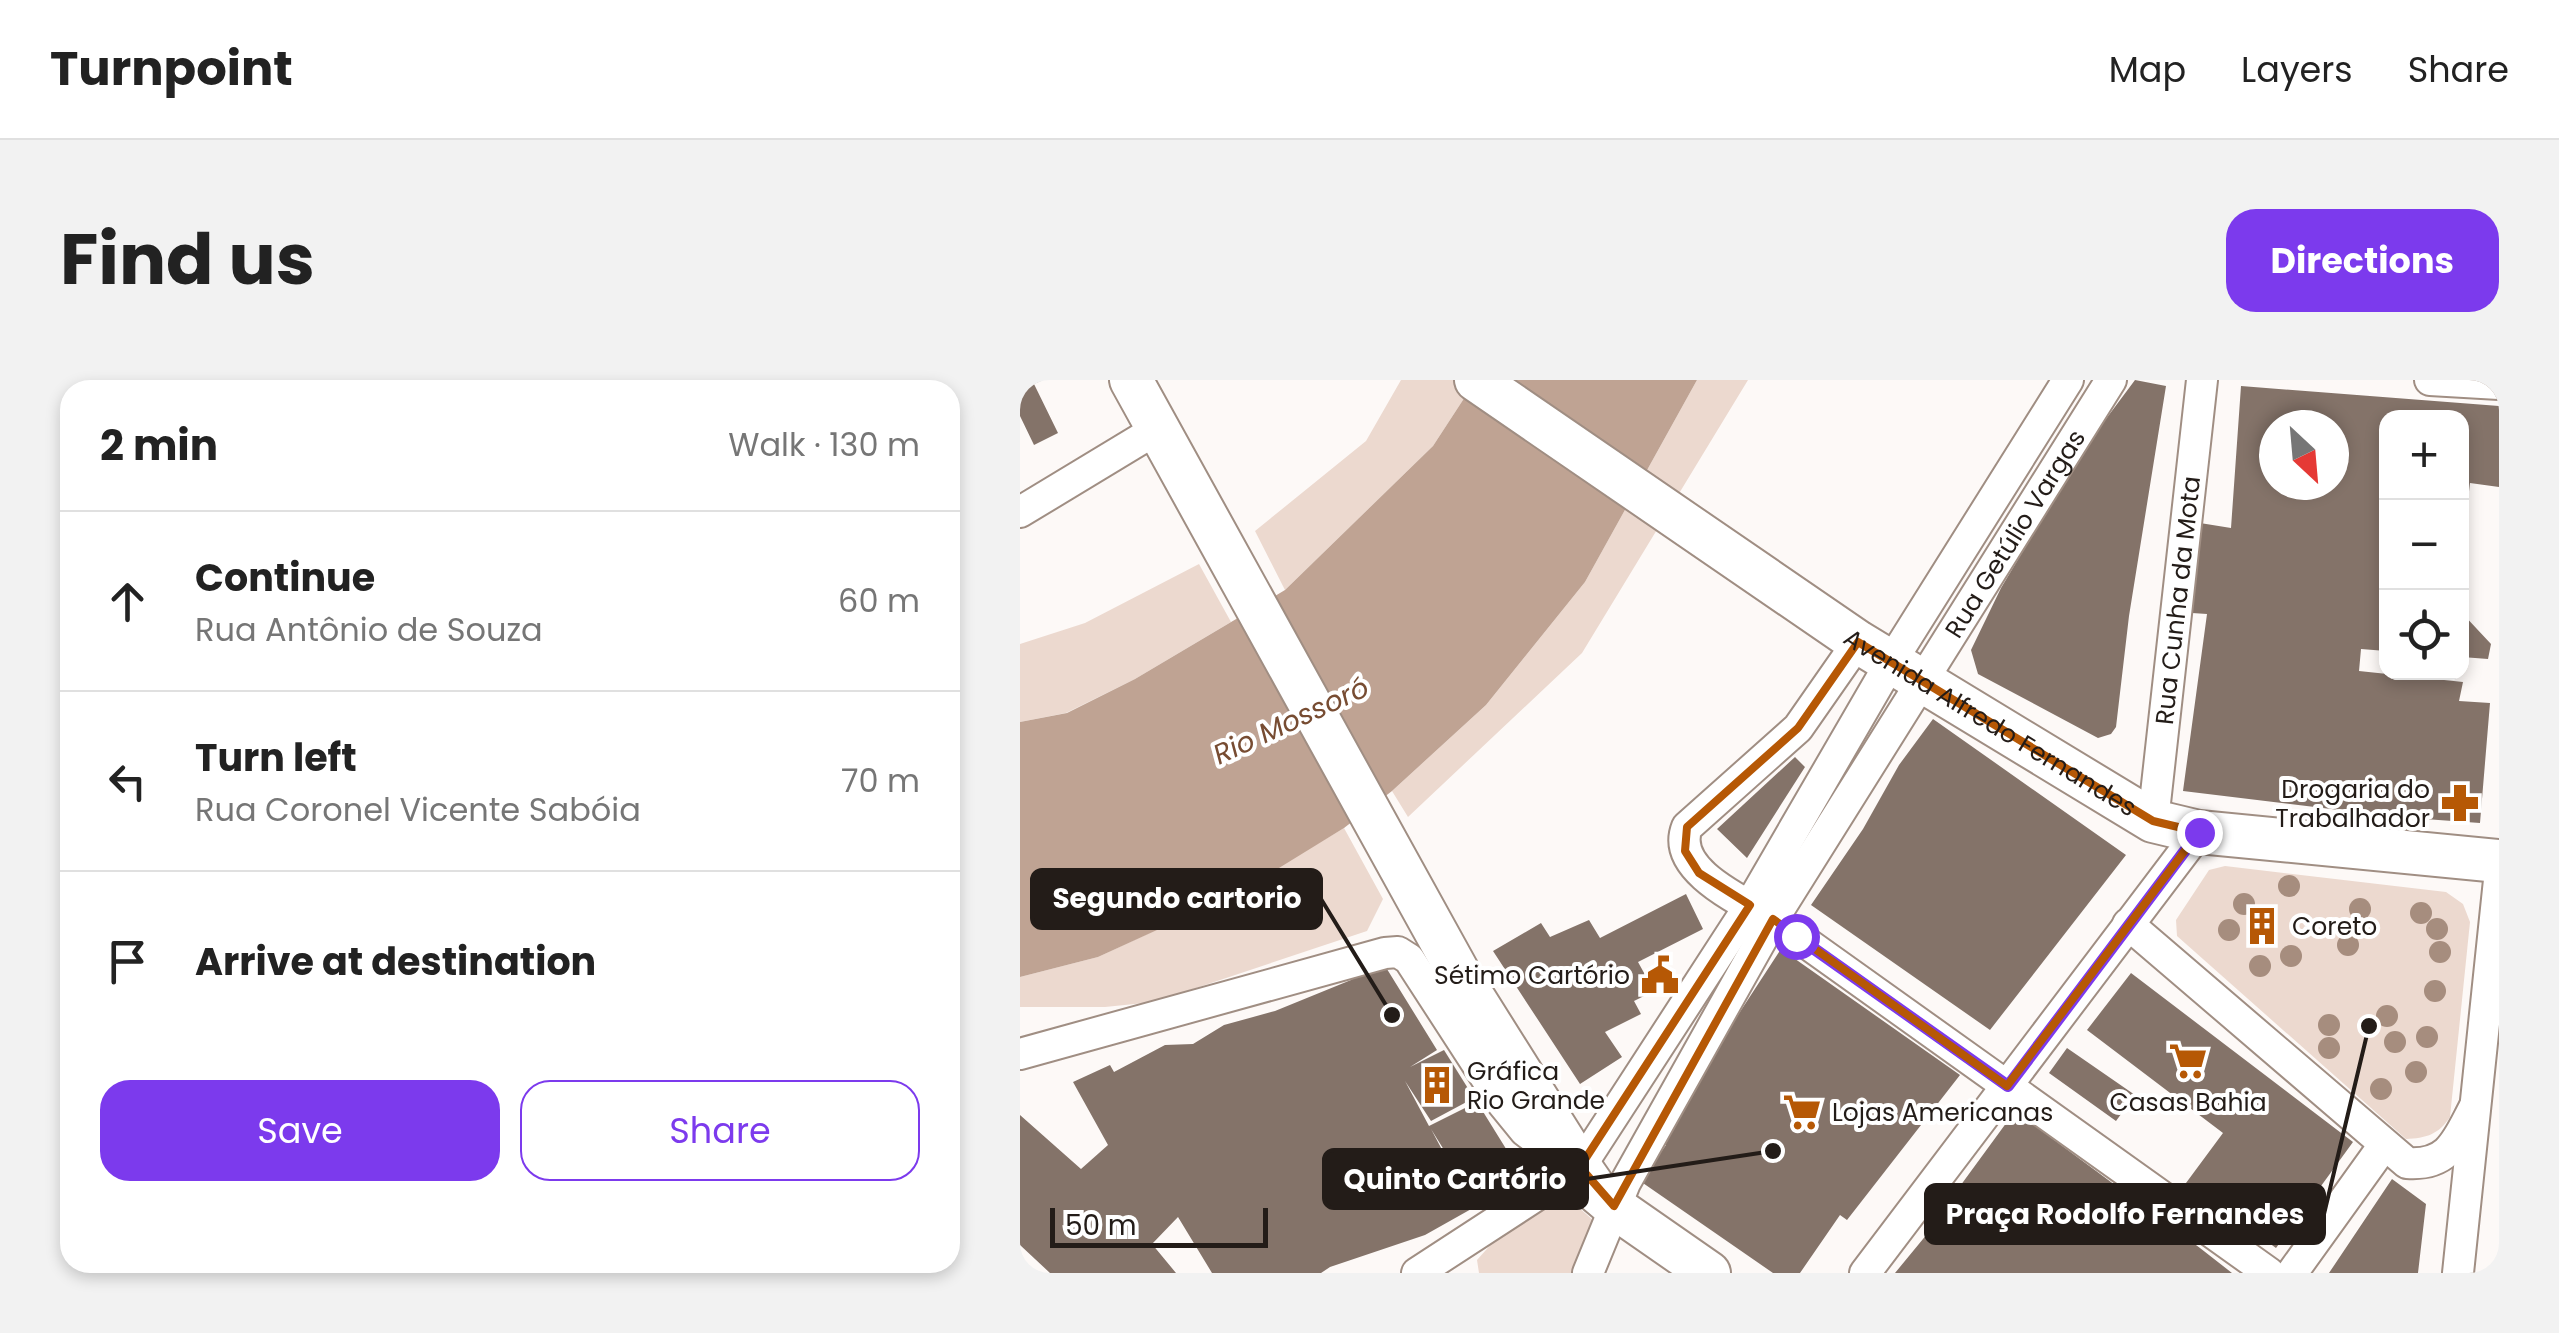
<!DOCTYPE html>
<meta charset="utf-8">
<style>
:root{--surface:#fff;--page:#f2f2f2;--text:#222;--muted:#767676;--line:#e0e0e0;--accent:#7c3aed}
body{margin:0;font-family:Poppins,sans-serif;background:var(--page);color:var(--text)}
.controls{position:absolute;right:30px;top:30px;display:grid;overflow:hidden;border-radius:20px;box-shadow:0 5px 15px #0003}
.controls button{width:90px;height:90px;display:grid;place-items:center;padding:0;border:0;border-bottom:2px solid var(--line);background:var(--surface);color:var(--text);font:50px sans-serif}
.compass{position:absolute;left:1239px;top:30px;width:90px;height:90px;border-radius:50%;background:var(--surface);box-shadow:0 5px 15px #0003;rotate:154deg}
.scale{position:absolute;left:30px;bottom:25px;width:218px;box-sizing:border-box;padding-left:10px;border:5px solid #231c18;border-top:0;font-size:28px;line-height:35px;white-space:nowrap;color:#231c18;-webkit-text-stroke:8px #fff;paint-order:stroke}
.stop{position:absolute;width:30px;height:30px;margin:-22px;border:8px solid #7c3aed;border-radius:50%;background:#fff}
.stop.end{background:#7c3aed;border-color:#fff;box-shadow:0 2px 10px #0008}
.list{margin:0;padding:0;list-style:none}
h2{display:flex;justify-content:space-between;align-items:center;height:130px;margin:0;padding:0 40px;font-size:42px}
h2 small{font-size:32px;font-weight:400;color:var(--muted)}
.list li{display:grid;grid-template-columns:65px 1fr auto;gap:30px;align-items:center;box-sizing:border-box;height:180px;padding:0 40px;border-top:2px solid var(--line)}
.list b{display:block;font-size:38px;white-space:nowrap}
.list p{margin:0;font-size:32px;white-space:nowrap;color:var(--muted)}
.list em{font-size:32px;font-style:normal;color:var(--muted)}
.actions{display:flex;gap:20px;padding:30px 40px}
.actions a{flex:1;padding:22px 0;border:2px solid var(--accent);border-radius:30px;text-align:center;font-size:35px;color:var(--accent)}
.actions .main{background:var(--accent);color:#fff}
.icon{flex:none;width:55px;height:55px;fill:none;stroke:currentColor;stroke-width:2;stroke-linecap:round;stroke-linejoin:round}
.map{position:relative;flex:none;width:1479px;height:893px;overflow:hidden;border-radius:30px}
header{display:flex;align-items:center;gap:60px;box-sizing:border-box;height:140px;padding:0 50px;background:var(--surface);border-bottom:2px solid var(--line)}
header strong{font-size:48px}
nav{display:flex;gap:55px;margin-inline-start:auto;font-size:35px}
.intro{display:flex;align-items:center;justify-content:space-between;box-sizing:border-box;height:240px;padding:0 60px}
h1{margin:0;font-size:70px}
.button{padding:25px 45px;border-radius:30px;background:var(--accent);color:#fff;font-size:35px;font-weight:700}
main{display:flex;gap:60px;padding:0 60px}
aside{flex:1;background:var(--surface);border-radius:30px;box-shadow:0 5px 15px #0003}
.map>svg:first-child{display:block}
</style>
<header>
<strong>Turnpoint</strong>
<nav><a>Map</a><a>Layers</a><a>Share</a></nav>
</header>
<div class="intro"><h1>Find us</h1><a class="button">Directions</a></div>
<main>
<aside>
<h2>2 min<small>Walk · 130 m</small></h2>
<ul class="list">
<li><svg class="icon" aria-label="ahead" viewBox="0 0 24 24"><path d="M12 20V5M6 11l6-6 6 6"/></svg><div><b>Continue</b><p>Rua Antônio de Souza</p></div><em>60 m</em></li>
<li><svg class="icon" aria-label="left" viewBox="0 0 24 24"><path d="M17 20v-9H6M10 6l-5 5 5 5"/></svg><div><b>Turn left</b><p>Rua Coronel Vicente Sabóia</p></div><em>70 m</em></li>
<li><svg class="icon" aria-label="arrive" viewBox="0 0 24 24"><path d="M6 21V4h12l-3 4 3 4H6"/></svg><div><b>Arrive at destination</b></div></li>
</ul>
<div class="actions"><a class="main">Save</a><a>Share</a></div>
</aside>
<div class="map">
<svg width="1479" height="893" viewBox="0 0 1479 893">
<rect width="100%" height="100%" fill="#fdf9f7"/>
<path fill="#ecd9cf" d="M381 0H456L413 66 265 210 235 151 346 61Z
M677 0H728L562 273 388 437 372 411 466 325 565 202Z
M179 184 211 242 115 299 46 333 0 342V264L65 243Z
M324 448 363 519 347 551 134 622 85 627H0V597L78 577 213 514Z
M1205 486 1426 512 1443 524 1450 542 1430 737C1418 755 1406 758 1386 759L1157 556 1156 540 1189 490Z
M540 811 574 841 559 893H459L457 880 482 852Z"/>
<path fill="#bfa393" d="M456 0H677L565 202 466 325 372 411 324 448 220 512 78 577 0 597V342L47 333 115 299 265 210 413 66Z"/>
<path fill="#847369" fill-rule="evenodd" d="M0 0H23L14 4 38 53 14 65 0 36Z
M1115 0 1146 6 1109 236 1096 347 1091 354 1078 358 958 294 951 270 981 208 1065 67Z
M1221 6 1479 26V107L1450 103 1444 153 1442 38H1366V271L1341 269 1339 291 1443 302 1439 321 1470 323 1460 443 1377 437 1163 411 1187 234 1172 233 1180 143 1211 148ZM1254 45H1314V105H1254Z
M1442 233 1471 264 1468 279 1442 277Z
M913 339 1106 475 970 650 791 525 843 449 879 385Z
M775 377 785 387 727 478 697 449Z
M666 514 683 549 618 582 634 611 614 621 621 634 585 652 602 677 560 704 473 571 521 543 530 557 569 540 580 558Z
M1227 546a15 15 0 1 1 30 0a15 15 0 1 1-30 0Z
M761 569 940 695 827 840 820 835 780 893H753L620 801 646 765 637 759Z
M362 581 417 670 390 687 424 670 454 718 411 741 385 701 409 746 457 722 506 801 460 828 411 749 453 828 405 855 310 887 301 893H192L158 837 132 864 156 893H30L0 865V735L61 789 88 765 53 702 90 685 94 692 145 665 173 664 204 645 255 631 331 600Z
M1111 593 1333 762 1256 868 1166 803 1203 753 1067 650Z
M1047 668 1115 715 1096 741 1029 693Z
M995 731 1180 868 1212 893H875L917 842 935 813Z
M1372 799 1406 824 1398 893H1309Z"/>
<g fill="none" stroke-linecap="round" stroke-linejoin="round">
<g stroke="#a08e83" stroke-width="34">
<g id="minor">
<path d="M1410 0 1479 4"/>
<path d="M0 132 139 48"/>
<path d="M838 262 778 348 667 447C650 490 722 521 753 539L1249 893"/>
<path id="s1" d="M1133 441 1182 0"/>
<path d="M1108 544 1387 783C1429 786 1437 760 1454 728"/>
<path d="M0 674 365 573 378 572 389 579 483 724 505 751 525 766 551 772"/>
<path d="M397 893 560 787 730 525 871 282 1048 0"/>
<path id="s2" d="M568 893 605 803 753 539 1091 0"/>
<path d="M845 893 1179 452"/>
<path d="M1272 893 1364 765"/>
<path d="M1438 893 1479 500"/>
</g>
</g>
<g stroke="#a08e83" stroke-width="46">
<g id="secondary">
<path d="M111 0 443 601 560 787 578 813 597 829 689 893"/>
<path id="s3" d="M456 0 838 262 1133 441 1179 452 1479 481"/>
</g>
</g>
<use href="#minor" stroke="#fff" stroke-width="30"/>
<use href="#secondary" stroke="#fff" stroke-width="42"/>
</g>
<g fill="#a68d7e">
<circle cx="1269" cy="506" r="11"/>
<circle cx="1224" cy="524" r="11"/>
<circle cx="1340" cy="529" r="11"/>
<circle cx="1401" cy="533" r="11"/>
<circle cx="1417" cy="549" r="11"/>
<circle cx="1209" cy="550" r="11"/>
<circle cx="1328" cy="565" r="11"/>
<circle cx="1420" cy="572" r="11"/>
<circle cx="1271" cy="576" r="11"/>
<circle cx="1240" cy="586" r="11"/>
<circle cx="1415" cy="611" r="11"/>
<circle cx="1367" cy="636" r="11"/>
<circle cx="1309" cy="645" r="11"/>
<circle cx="1407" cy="657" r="11"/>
<circle cx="1375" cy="662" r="11"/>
<circle cx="1309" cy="668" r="11"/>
<circle cx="1396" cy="692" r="11"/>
<circle cx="1361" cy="709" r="11"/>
</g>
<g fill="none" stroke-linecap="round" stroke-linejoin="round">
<path stroke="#7c3aed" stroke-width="12" d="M776 556 988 706 1179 452"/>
</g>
<path fill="none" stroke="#b65805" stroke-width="8" stroke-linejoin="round" d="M838 262 1133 441 1179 452 987 706 753 539 594 826 560 787 730 525 679 493 665 471 667 447 778 348Z"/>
<defs>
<g id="pharmacy-bare" transform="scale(3)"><path d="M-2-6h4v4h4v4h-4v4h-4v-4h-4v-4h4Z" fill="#b65805" stroke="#fff" stroke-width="2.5" paint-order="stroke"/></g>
<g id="building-bare" transform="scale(3)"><path d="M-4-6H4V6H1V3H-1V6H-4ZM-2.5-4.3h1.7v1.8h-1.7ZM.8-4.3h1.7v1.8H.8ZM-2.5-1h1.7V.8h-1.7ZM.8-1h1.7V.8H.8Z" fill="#b65805" stroke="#fff" stroke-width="2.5" paint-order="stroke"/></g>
<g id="civic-bare" transform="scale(3)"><path d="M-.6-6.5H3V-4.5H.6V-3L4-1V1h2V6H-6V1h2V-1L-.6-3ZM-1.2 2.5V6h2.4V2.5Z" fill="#b65805" stroke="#fff" stroke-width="2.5" paint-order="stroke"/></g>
<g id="supermarket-bare" transform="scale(3)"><path d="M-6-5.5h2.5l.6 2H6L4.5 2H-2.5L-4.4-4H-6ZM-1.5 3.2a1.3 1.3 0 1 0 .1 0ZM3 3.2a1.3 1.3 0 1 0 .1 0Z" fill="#b65805" stroke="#fff" stroke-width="2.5" paint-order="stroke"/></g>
</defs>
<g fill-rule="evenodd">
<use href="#pharmacy-bare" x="1440" y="423"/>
<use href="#building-bare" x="1242" y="546"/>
<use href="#civic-bare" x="640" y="595"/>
<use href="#supermarket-bare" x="1168" y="681"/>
<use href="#building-bare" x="417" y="705"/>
<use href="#supermarket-bare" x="782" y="732"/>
</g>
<g text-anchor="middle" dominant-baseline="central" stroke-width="8" stroke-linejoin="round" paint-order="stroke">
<g font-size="25" fill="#231c18" stroke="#fff">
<text stroke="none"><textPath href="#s2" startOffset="855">Rua Getúlio Vargas</textPath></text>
<text stroke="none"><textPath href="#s1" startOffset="222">Rua Cunha da Mota</textPath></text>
<text stroke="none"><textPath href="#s3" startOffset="618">Avenida Alfredo Fernandes</textPath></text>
</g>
<g font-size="25" fill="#231c18" stroke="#fff" text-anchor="start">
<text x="1410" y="409" text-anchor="end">Drogaria do<tspan x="1410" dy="29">Trabalhador</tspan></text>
<text x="1272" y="546">Coreto</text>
<text x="610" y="595" text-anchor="end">Sétimo Cartório</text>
<text x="447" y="691">Gráfica<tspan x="447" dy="29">Rio Grande</tspan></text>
<text x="1168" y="722" text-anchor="middle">Casas Bahia</text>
<text x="812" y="732">Lojas Americanas</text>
</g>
<g font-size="28" font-style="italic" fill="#774c32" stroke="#fff">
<text transform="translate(271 341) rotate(-25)">Rio Mossoró</text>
</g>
</g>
<path fill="none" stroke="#231c18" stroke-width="4" d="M372 635L301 519M753 771L567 799M1349 646L1304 834"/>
<g fill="#231c18" stroke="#fff" stroke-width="4">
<circle cx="372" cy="635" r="10"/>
<circle cx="753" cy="771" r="10"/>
<circle cx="1349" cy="646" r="10"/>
</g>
<g fill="#231c18" stroke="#231c18" stroke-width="4">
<rect x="12" y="490" width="289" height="58" rx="10"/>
<rect x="304" y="770" width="263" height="58" rx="10"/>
<rect x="906" y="805" width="398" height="58" rx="10"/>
</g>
<g font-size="28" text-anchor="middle" font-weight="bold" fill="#fff">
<text x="157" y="528">Segundo cartorio</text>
<text x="435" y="809">Quinto Cartório</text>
<text x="1105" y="844">Praça Rodolfo Fernandes</text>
</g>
</svg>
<div class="controls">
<button>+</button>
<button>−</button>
<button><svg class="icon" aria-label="locate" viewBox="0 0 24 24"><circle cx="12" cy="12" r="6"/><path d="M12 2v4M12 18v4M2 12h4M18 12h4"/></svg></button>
</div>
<svg class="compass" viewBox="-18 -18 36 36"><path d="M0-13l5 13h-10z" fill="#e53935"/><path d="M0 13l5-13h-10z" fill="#767676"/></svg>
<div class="scale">50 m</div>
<div class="stop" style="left:776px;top:556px"></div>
<div class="stop end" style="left:1179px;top:452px"></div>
</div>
</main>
